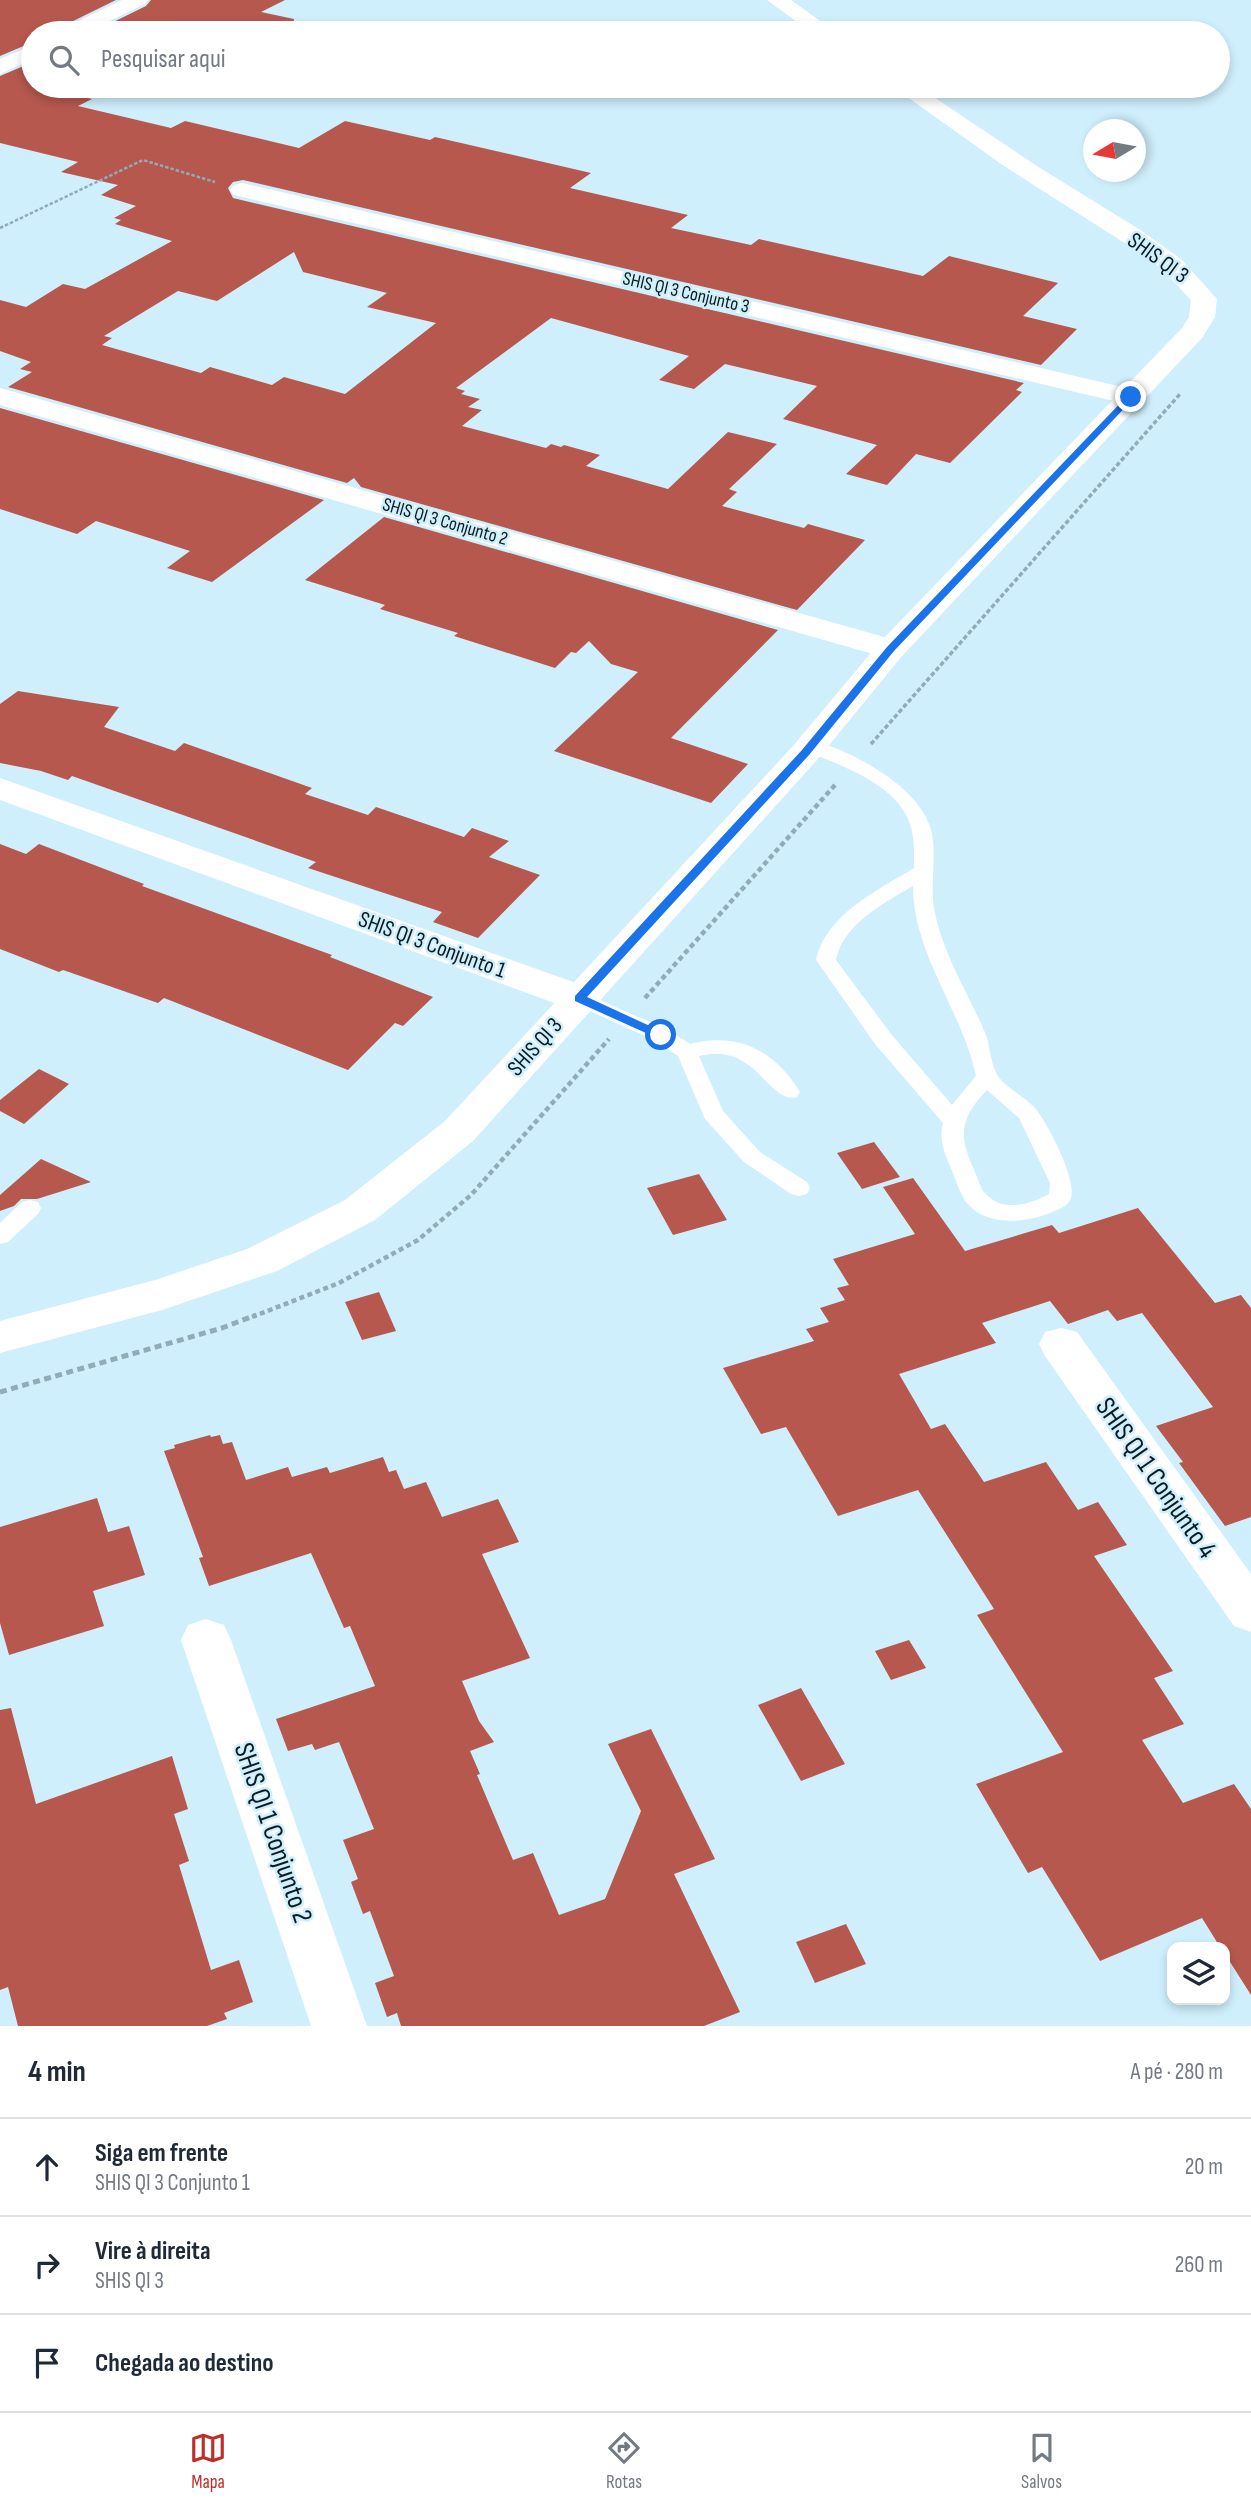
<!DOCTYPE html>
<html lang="pt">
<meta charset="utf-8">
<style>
:root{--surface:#fff;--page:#f6f6f7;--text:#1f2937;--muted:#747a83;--line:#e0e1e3;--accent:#be2f2a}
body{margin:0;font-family:"Sofia Sans Condensed",sans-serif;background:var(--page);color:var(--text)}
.controls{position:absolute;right:21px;bottom:21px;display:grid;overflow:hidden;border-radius:14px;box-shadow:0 4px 10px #0003}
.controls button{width:63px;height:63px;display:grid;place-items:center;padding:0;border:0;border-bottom:2px solid var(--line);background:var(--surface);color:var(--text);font:35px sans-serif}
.compass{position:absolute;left:1083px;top:119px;width:63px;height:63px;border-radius:50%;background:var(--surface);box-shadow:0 4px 10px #0003;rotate:260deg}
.stop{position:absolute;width:21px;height:21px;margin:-16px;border:5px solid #1a73e8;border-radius:50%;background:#fff}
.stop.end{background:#1a73e8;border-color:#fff;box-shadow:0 2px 7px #0008}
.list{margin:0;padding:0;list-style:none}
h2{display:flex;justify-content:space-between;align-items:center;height:91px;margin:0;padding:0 28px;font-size:30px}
h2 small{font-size:23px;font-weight:400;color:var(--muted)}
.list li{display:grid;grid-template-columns:46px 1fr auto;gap:21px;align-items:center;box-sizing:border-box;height:98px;padding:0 28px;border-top:2px solid var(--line)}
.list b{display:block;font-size:26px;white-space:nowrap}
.list p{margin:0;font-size:23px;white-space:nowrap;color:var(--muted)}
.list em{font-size:23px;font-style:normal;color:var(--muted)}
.icon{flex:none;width:38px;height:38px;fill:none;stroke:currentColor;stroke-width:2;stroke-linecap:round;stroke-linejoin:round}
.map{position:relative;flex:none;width:1251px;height:2026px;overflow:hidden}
.search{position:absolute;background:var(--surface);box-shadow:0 4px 10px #0003;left:21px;right:21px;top:21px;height:77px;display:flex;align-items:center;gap:18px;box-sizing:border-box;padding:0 24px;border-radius:38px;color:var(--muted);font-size:26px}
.sheet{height:385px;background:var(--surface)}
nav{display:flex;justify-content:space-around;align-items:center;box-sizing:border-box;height:98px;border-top:2px solid var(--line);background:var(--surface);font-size:19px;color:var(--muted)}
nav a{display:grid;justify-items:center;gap:4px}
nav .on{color:var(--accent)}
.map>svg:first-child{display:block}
</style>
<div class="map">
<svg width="1251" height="2026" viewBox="0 0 1251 2026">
<rect width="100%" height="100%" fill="#cfeffc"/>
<path fill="#b6584e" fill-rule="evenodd" d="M0 0H116L61 27 55 33H33V42L0 56Z
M151 0H285L261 12 294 19 292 33H91L146 6Z
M33 62V86H88L71 94 92 99 78 106 171 128 185 121 299 148 345 121 430 140 435 137 591 173 570 188 688 215 671 228 751 245 759 239 923 276 949 256 1058 283 1023 316 1077 329 1041 365 243 180 233 182 228 188 233 198 1024 383 1016 390 1022 392 950 463 916 454 887 485 846 474 877 445 783 419 817 386 725 364 694 389 659 380 689 356 551 318 456 388 465 391 461 394 480 399 468 407 482 410 462 426 546 448 551 444 561 447 564 445 600 455 586 466 668 489 728 432 777 444 729 489 737 492 722 506 804 528 808 524 865 540 797 610 361 487 354 478 347 483 8 387 32 372 20 369 31 362 0 351V300L26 307 63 284 85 289 172 241 115 224 121 220 114 218 136 206 101 195 118 185 61 172 78 162 0 143V76ZM294 252 303 272 387 293 367 307 436 323 345 394 284 377 272 385 210 367 201 373 102 345 112 338 104 336 178 291 217 301Z
M0 408 324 500 212 582 167 568 190 551 96 521 77 534 0 509Z
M384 517 778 630 671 738 748 764 711 803 554 751 638 672 611 664 589 641 576 653 571 652 555 668 454 636 458 633 380 609 385 605 305 580Z
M18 691 119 707 104 727 175 751 184 743 312 788 305 794 368 815 376 807 464 837 472 828 509 841 489 857 540 875 478 938 433 922 442 912 308 868 316 862 72 776 68 780 41 771 0 763V704Z
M0 844 26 854 39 844 144 884 142 886 332 955 330 957 433 997 403 1026 395 1023 348 1070 164 998 158 1003 63 970 59 972 0 949Z
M39 1069 69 1084 24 1124 0 1111V1100Z
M874 1142 900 1177 862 1189 837 1153Z
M41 1159 91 1182 37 1199H21L14 1206 0 1211V1195Z
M699 1174 727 1220 673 1235 647 1188Z
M913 1178 965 1251 1052 1225 1059 1233 1138 1208 1215 1303 1241 1295 1251 1308V1517L1225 1526 1179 1463 1183 1462 1156 1426 1213 1407 1142 1313 1117 1321 1108 1310 1068 1324 1050 1301 982 1323 996 1343 899 1374 931 1429 945 1424 984 1482 1046 1462 1078 1510 1098 1502 1127 1545 1094 1556 1173 1671 1154 1678 1184 1724 1142 1740 1183 1803 1234 1784 1251 1809V1995L1225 1954V1947H1220L1202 1918 1100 1961 1042 1867 1028 1873 976 1784 1063 1752 977 1615 994 1609 918 1490 838 1516 786 1427 761 1434 723 1368 814 1341 806 1329 829 1322 820 1308 845 1300 837 1288 849 1285 833 1259 915 1234 883 1187Z
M379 1292 396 1331 362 1340 345 1302Z
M210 1435 211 1437 220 1435 223 1444 232 1442 246 1480 288 1467 292 1477 327 1467 330 1473 383 1457 389 1472 396 1470 404 1489 426 1482 442 1517 498 1499 519 1542 482 1554 530 1658 462 1681 479 1721 494 1742 470 1751 480 1774 477 1775 513 1860 533 1853 559 1915 605 1899 641 1811 608 1744 651 1729 715 1859 674 1874 740 2012 704 2026H401L397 2013 387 2017 375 1983 394 1976 370 1911 363 1914 351 1882 358 1879 343 1840 374 1829 339 1742 315 1750 312 1744 288 1751 276 1719 375 1686 350 1626 344 1628 311 1553 209 1586 199 1558 203 1557 164 1451 175 1448 174 1445Z
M97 1498 108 1532 129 1526 145 1575 93 1591 104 1626 9 1655 0 1623V1527Z
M909 1640 926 1668 891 1680 875 1651Z
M801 1688 845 1764 801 1781 758 1705Z
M11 1708 36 1804 172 1756 188 1809 174 1814 189 1861 179 1865 211 1970 239 1960 253 2002 224 2013 227 2019 207 2026H18L8 1987 0 1990V1710Z
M846 1924 866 1964 815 1983 796 1942Z"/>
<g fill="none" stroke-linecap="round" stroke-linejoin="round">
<path stroke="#91acb7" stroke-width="2.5" stroke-dasharray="3.5 2" stroke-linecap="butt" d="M0 228 143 160 215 182"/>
<path stroke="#91acb7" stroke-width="3.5" stroke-dasharray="4.5 2.5" stroke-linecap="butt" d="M871 744 1180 394"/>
<path stroke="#91acb7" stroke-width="4.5" stroke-dasharray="5 3.5" stroke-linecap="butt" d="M645 998 835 785
M252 1317 339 1283 418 1240 471 1195 609 1039"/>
<path stroke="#91acb7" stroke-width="5" stroke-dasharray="7 4.5" stroke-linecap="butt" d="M0 1392 222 1328 256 1315"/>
<path fill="#fff" fill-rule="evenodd" d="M811 740C853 751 923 788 932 834 937 860 929 887 935 913 944 957 969 994 986 1035 990 1047 991 1066 998 1076 1006 1088 1024 1096 1034 1107 1047 1121 1077 1180 1071 1198 1069 1206 1057 1210 1050 1213 1024 1223 986 1227 966 1202 960 1193 957 1183 953 1173 946 1156 938 1142 943 1123L875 1044 816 960C825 915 878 890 914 868 914 852 915 834 908 819 892 782 839 765 804 750L802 746 804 742ZM913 886C913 954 962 1010 976 1076L952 1105 891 1034 836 960C843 924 884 903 913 886ZM987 1090 1019 1118 1050 1183 1049 1194C1029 1205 1001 1213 984 1192 980 1187 978 1179 975 1172 959 1137 958 1120 987 1090Z
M579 991 668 1030 690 1044C738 1032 774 1050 800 1092L797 1097C768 1105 757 1041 699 1056L723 1111 760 1152 807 1182 810 1188 807 1194 799 1196 791 1194 744 1162 705 1119 678 1056 654 1040 572 1003 569 998 572 993Z
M30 1200 38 1202 41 1208 38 1214 8 1242 0 1244V1223L22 1202Z"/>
<path fill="#fff" fill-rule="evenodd" d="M122 0H148L145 4 85 33H58L62 29Z
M33 45V59L0 74V59Z
M242 183 1131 389 1141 391 1145 397 1141 403 1131 405 234 195 230 190 234 185Z
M0 388 902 642 907 649 902 656 891 659 880 656 0 405Z
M0 778 593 989 598 998 593 1007 579 1010 565 1007 0 800Z
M1061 1328 1077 1332 1251 1574V1632L1234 1626 1045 1356 1039 1344 1045 1332Z
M206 1619 224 1625 231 1640 367 2026H311L181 1640 188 1625Z"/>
<path fill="#fff" fill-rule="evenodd" d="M767 0H791L837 33H812Z
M892 86H917L1040 168 1142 231 1182 260 1217 299 1215 317 1202 338 902 656 817 760 473 1141 375 1220 277 1271 162 1310 0 1353V1321L155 1280 247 1249 345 1200 445 1121 793 746 880 642 1182 328 1189 317 1191 300 1164 271 1145 256 1004 166Z"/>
</g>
<path fill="#1a73e8" d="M1128 395 1135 397 894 651 809 755 587 997 665 1033V1038H657L575 1001V996L802 750 887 647Z"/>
<g text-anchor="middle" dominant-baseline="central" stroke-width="5" stroke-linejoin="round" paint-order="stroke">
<g font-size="19" fill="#0b1b20" stroke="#cfeffc">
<text transform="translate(686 293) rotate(13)">SHIS QI 3 Conjunto 3</text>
<text transform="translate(445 522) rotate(16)">SHIS QI 3 Conjunto 2</text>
</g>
<g font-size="23" fill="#0b1b20" stroke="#cfeffc">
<text transform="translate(1158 258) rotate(36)">SHIS QI 3</text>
<text transform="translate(432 945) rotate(20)">SHIS QI 3 Conjunto 1</text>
<text transform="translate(535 1047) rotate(-48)">SHIS QI 3</text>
</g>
<g font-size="28" fill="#0b1b20" stroke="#cfeffc">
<text transform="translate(1156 1478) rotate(55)">SHIS QI 1 Conjunto 4</text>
<text transform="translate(273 1833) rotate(71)">SHIS QI 1 Conjunto 2</text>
</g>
</g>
</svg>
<div class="controls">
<button><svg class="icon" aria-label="layers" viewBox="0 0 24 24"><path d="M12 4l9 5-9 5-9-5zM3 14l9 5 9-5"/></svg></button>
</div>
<svg class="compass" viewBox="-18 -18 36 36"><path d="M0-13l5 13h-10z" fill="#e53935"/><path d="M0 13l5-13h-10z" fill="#747a83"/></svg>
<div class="stop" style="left:661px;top:1035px"></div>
<div class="stop end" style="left:1131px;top:397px"></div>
<div class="search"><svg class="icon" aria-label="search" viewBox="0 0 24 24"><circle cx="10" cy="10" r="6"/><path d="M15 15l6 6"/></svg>Pesquisar aqui</div>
</div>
<section class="sheet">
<h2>4 min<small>A pé · 280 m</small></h2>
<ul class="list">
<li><svg class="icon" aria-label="ahead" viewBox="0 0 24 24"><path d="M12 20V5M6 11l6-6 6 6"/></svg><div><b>Siga em frente</b><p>SHIS QI 3 Conjunto 1</p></div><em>20 m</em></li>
<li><svg class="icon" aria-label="right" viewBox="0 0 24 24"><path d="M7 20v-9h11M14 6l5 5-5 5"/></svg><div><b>Vire à direita</b><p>SHIS QI 3</p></div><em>260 m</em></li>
<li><svg class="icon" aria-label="arrive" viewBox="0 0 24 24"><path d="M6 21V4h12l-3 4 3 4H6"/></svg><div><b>Chegada ao destino</b></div></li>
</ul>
</section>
<nav>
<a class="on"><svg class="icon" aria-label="map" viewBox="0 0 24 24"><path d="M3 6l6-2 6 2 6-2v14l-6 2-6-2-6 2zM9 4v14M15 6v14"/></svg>Mapa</a>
<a><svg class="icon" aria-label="directions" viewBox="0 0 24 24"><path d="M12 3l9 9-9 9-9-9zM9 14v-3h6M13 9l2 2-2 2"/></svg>Rotas</a>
<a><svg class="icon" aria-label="saved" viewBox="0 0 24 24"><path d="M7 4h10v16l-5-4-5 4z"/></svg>Salvos</a>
</nav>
